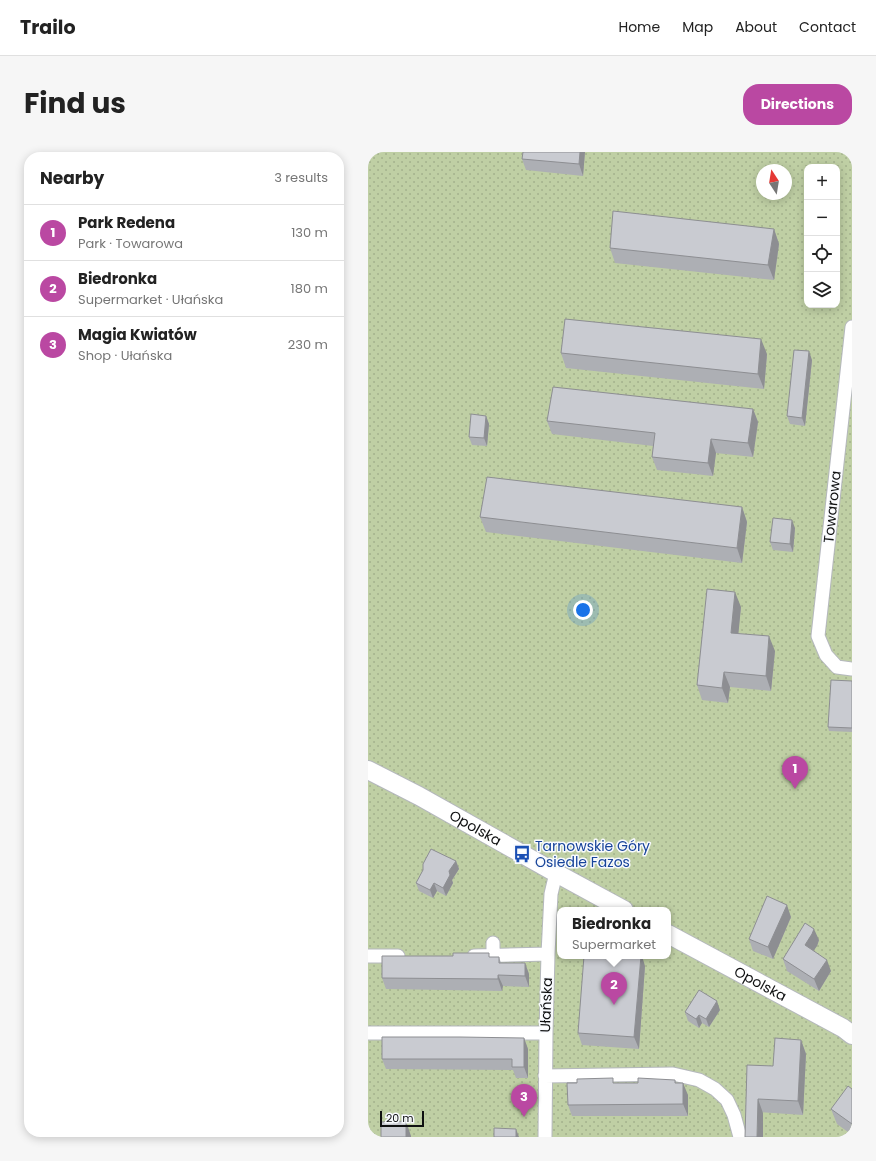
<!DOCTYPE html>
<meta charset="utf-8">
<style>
:root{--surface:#fff;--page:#f6f6f6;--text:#222;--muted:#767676;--line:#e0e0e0;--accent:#ba48a2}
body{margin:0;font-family:Poppins,sans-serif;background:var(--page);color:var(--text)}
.controls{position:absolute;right:12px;top:12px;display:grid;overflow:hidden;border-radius:8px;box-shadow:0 2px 10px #0003}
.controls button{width:36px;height:36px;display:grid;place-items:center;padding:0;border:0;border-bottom:1px solid var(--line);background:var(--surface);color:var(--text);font:20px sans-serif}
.compass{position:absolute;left:388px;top:12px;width:36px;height:36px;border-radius:50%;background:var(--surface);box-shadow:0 2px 10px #0003;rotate:348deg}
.scale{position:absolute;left:12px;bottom:10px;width:44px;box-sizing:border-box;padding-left:4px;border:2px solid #0f1011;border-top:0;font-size:11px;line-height:14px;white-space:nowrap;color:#0f1011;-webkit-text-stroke:3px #f8fafe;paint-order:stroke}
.you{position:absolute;left:215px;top:458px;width:14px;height:14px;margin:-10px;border:3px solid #fff;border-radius:50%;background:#1a73e8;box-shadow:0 0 0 6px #1a73e833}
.badge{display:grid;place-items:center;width:26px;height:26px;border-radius:50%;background:var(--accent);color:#fff;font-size:13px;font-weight:700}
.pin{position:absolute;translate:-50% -33px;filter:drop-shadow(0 1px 2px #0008)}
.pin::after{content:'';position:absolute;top:21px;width:14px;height:12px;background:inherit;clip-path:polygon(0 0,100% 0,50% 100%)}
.popup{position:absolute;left:189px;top:755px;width:114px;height:52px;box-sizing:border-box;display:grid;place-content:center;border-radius:8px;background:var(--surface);filter:drop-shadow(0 1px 3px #0005);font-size:13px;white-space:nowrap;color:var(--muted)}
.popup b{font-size:15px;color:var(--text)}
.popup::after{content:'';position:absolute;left:50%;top:100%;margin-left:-8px;border:8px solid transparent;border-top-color:var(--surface)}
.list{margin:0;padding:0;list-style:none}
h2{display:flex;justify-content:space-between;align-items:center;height:52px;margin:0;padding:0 16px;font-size:17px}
h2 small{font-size:13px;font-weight:400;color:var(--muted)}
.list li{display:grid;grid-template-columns:26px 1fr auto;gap:12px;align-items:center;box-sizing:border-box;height:56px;padding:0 16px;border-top:1px solid var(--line)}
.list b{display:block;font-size:15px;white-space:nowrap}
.list p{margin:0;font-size:13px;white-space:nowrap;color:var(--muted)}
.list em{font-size:13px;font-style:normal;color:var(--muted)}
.icon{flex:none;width:22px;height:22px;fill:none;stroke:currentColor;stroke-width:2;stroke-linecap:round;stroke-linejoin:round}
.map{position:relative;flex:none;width:484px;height:985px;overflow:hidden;border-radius:16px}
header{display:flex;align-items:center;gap:24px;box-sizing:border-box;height:56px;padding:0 20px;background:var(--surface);border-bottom:1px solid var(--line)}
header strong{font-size:19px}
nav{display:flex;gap:22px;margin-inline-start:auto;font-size:14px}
.intro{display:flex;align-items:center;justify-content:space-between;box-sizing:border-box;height:96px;padding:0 24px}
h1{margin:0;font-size:28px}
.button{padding:10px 18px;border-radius:16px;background:var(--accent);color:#fff;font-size:14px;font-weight:700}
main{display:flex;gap:24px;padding:0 24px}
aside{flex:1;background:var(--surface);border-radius:16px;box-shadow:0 2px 10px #0003}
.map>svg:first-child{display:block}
</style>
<header>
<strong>Trailo</strong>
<nav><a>Home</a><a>Map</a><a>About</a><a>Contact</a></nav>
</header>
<div class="intro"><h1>Find us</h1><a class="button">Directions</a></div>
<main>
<aside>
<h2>Nearby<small>3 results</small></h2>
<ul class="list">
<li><span class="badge">1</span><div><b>Park Redena</b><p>Park · Towarowa</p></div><em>130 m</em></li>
<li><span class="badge">2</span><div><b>Biedronka</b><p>Supermarket · Ułańska</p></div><em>180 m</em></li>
<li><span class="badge">3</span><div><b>Magia Kwiatów</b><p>Shop · Ułańska</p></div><em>230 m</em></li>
</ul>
</aside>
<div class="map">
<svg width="484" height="985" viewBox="0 0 484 985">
<defs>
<pattern id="park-dots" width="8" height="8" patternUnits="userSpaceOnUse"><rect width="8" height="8" fill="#bfcfa4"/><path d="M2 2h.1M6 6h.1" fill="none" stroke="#a3b18c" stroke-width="1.8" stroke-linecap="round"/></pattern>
</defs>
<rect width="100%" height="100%" fill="#eaedf2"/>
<path fill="url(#park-dots)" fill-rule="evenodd" d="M0 0H484V985H0ZM439 15H469V153H439ZM394 18H418V42H394ZM192 758H300V804H192Z"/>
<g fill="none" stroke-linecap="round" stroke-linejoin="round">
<g stroke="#b5b8bd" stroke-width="15">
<path id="street" d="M484 175 450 484 458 503 469 515 484 517
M0 804H30
M106 804 180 802
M125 804V791
M0 881H178
M177 924 305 922 331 928 347 937 359 948 366 963 372 985
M177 985 178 881 180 802 183 742 188 721"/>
</g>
<g stroke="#b5b8bd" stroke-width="20">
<g id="secondary">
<path id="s1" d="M0 618 51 644 188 721 256 758"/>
<path id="s2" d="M300 782 475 876 484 883"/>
</g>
</g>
<use href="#street" stroke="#fff" stroke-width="13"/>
<use href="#secondary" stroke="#fff" stroke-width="18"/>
</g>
<path fill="#adafb4" d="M155 0H217L215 24 158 18 154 7Z
M406 77 411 92 406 128 247 111 242 96Z
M193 201 399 202 396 237 198 216Z
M444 208 437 274 422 272 419 264Z
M385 257 390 270 385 305 348 301 345 324 289 318 284 305 285 294 184 282 179 269Z
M118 264 121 272 119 294 104 293 101 285Z
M374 355 379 370 374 411 118 380 112 365Z
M427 376 425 400 405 398 402 390Z
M373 455 370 481 407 499 403 539 362 535 360 551 334 548 329 533Z
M484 529V580L461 579 460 575Z
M88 709 91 717 84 728 85 731 78 744 69 739 65 746 51 739 48 731Z
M423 765 405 807 385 799 381 787Z
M451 788 449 794 445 799 463 819 451 839 419 819 415 807Z
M122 805H131L133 811H157L161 822V835L135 834 134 839 18 837 14 826Z
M277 814 271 897 214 893 210 881Z
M352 858 341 875 334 871 331 876 320 869 317 860Z
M156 886 160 897V926H148L145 918 18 917 14 907Z
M433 888 438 902 435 963 377 959 405 914Z
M307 928 308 931 320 943V964H204L200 953 246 931H270Z
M484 937V983L469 972 463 957Z"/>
<path fill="#8d8e92" d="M212 0H217L215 24 211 12Z
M406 77 411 92 406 128 400 113Z
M393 187 399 202 396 237 390 222Z
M441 199 444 208 437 274 434 266Z
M385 257 390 270 385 305 380 291Z
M118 264 121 272 119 294 116 286Z
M343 287 348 301 345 324 340 311Z
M374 355 379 370 374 411 369 396Z
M424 368 427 376 425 400 422 392Z
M367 440 373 455 369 496 363 481Z
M401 484 407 499 403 539 398 524Z
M356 520 362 535 360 551 354 536Z
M88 709 91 717 84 728 85 731 78 744 75 736 81 719Z
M66 731 69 739 65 746 62 738Z
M419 753 423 765 405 807 400 795Z
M446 777 451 788 449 794 441 805 437 793Z
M273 804H274L277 814 271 897 266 885Z
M459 808 463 819 451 839 446 827Z
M157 811 161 822V835L157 824Z
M130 823 135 834 134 839 130 827Z
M349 849 352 858 341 875 338 867Z
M331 863 334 871 331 876 328 867Z
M156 886 160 897V926L156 915Z
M433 888 438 902 435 963 430 949Z
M315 931 320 943V964L315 952Z
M390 947 395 961V985H389Z
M38 969 43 984V985H38Z
M148 977 151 985H148Z"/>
<path fill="#c9cbd1" stroke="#8d8e92" d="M155 0H212L211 12 154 7Z
M245 59 406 77 400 113 242 96Z
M197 167 393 187 390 222 193 201Z
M426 198 441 199 434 266 419 264Z
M185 235 385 257 380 291 343 287 340 311 284 305 287 281 179 269Z
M103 262 118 264 116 286 101 285Z
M119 325 374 355 369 396 112 365Z
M405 366 424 368 422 392 402 390Z
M339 437 367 440 363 481 401 484 398 524 356 520 354 536 329 533Z
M463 528 484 529V576L460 575Z
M63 697 88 709 81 719 82 723 75 736 66 731 62 738 48 731 55 718V712Z
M399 744 419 753 400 795 381 787Z
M437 771 446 777 444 782 437 793 459 808 446 827 415 807Z
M85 801H121V805H131V811H157V824L130 823V827L14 826V804H85Z
M216 804H273L266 885 210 881Z
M331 838 349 849 338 867 331 863 328 867 317 860Z
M14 885H92L156 886V915H144V907H14Z
M407 886 433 888 430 949 390 947 389 985H377L379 913 405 914Z
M245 926V931H270V926L307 928V931H315V952L200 953 199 931H209V927Z
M480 934 484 937V972L463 957Z
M38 969V985H13V970Z
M126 976 148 977V985H126Z"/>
<defs>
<g id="bus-bare" transform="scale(1.38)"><path d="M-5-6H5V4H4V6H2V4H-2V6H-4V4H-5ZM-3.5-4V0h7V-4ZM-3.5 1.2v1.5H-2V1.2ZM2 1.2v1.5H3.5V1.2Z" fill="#1a4fb4" stroke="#f8fafe" stroke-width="2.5" paint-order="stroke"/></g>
</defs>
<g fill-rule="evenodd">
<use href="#bus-bare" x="154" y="702"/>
</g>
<g text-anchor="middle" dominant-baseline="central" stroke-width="3" stroke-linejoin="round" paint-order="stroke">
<g font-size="14" fill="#0f1011" stroke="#f8fafe">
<text transform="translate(464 355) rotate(-84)">Towarowa</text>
<text stroke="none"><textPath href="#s1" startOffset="122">Opolska</textPath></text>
<text stroke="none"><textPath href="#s2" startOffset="105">Opolska</textPath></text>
<text transform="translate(178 853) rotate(-88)">Ułańska</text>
</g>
<g font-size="14" fill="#164399" stroke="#f8fafe" text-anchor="start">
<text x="167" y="694">Tarnowskie Góry<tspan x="167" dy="16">Osiedle Fazos</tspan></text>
</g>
</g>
</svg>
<div class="controls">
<button>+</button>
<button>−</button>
<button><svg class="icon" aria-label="locate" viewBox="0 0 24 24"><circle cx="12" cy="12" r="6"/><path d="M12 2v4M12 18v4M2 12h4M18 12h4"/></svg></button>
<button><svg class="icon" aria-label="layers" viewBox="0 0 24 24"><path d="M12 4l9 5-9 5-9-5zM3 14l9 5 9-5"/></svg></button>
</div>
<svg class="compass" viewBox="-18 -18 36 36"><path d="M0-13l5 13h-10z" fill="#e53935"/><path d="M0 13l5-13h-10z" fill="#767676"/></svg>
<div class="scale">20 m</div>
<div class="you"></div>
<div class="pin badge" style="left:427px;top:637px">1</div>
<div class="pin badge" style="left:246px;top:853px">2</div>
<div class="popup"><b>Biedronka</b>Supermarket</div>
<div class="pin badge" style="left:156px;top:965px">3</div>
</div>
</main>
